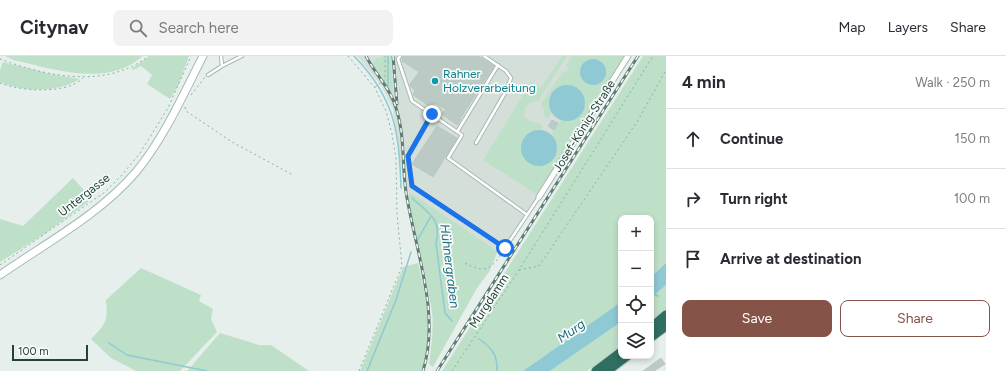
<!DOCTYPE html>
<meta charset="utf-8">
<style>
:root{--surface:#fff;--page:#f2f2f3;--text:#2b2b33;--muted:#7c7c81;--line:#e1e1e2;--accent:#855347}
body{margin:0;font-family:Figtree,sans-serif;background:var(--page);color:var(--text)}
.controls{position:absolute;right:12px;bottom:12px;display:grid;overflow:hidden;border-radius:8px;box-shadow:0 2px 6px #0003}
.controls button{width:36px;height:36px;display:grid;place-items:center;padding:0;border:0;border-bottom:1px solid var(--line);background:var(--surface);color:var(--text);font:20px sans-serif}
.scale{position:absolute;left:12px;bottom:10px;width:76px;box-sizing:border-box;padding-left:4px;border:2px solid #24423a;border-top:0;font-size:11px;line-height:14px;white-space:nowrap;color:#24423a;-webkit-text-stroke:3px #f7fbf9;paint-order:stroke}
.stop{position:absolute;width:12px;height:12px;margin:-9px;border:3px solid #1a73e8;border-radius:50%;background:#fff}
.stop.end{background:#1a73e8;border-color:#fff;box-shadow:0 1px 4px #0008}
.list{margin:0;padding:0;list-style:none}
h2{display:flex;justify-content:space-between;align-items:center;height:52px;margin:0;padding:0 16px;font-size:17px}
h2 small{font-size:13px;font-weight:400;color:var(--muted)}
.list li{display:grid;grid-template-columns:26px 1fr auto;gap:12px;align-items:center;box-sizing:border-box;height:60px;padding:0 16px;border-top:1px solid var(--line)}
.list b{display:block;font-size:15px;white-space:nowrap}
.list em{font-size:13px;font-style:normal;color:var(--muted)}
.actions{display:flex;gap:8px;padding:12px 16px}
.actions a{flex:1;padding:9px 0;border:1px solid var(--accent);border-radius:8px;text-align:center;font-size:14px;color:var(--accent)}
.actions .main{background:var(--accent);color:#fff}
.icon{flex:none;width:22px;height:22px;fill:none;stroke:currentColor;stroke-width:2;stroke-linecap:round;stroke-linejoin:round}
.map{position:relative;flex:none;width:666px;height:315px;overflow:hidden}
header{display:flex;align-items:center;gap:24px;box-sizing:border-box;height:56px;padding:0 20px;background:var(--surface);border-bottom:1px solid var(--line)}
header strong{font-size:19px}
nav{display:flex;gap:22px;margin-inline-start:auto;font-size:14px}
.search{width:280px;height:36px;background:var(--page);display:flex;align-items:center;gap:10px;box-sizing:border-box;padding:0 14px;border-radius:8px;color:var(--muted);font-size:15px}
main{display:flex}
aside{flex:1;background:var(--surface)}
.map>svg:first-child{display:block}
</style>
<header>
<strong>Citynav</strong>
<div class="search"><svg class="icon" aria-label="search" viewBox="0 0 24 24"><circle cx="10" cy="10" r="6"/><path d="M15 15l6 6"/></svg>Search here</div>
<nav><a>Map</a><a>Layers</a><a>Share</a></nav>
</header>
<main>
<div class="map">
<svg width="666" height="315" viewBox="0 0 666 315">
<rect width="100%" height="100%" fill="#e6efeb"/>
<path fill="#d4dfda" d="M357 0H626L503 198 404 133 393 53 381 29Z"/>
<path fill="#bfe0c8" d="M5 0H143C107 32 54 13 13 4Z
M150 0H189L178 30 170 43 147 28 152 19 141 10 133 14 131 13Z
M382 0H391L393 38 372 7 375 5 376 2H381Z
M562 0H567L538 45 530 47 525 52 524 60 529 65 539 67 543 70 541 74H536L533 108 542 109 550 106 553 80 551 78 561 64C570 66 580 61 584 52L573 30 564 29 548 63 544 60V54L541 48 563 15 565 17 569 12 566 9 572 0H626L538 139 483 104 531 26 541 32Z
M643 0H666V207L651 221V162H621V246L523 315H442Z
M3 6 50 18 80 23C57 37 25 36 0 26V14Z
M73 122 92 143 43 179 0 206V163L23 170Z
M409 136 498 195 489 216 477 232 433 311 429 308C431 291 434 273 432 256 430 236 405 146 409 136Z
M418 207C426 242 436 281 421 315H360L403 211Z
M141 212 201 239 199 245 213 253 211 263 217 276 180 315H136L111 302 91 283C106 268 108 265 106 244Z
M666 229V253L651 266V242Z
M621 266V289L587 315H550Z
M220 277 259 289H271L309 315H187Z"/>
<path fill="#8ec9d4" d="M580 16a13 13 0 1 1 26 0a13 13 0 1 1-26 0Z
M549 47a18 18 0 1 1 36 0a18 18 0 1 1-36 0Z
M521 92a18 18 0 1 1 36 0a18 18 0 1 1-36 0Z
M666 207V229L651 242V221Z
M621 246V266L618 268 550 315H523Z"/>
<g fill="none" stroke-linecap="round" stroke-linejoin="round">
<path stroke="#8ec9d4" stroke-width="1.5" d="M354 0C395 42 399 75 401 132
M388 30V0
M412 142C428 157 442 162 436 187L445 257 452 265
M418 183 431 160
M651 237 658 240
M479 283C491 291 498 299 497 315
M109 287 127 299 207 315
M367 315 396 244 411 196"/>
</g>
<path fill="#bbcac4" stroke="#b8c9c2" d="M403 0H478L494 10 460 63H461L457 69 442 58 446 53 435 47 432 52 413 39 415 34 411 31 410 28 419 16 402 5Z
M552 64 558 67 554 74 548 70Z
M437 70 457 82 433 121 412 108Z
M661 302 665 308 654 315H643Z"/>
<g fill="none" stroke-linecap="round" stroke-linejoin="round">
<g stroke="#a8b8b2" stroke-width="4.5">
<path id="lane" d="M221 0 222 10
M400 0 398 3 412 45 462 79 448 102 526 158
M208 19 222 10 242 0
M431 58 408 100 412 130 505 192 539 141
M457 76 498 9
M476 87 505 37 511 22 506 15 484 0"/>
</g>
<g stroke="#a8b8b2" stroke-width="7">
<path id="street" d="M539 141 628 0"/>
</g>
<g stroke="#a4bbb3" stroke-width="9">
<path id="secondary" d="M0 219C46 187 99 159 136 116 164 82 183 39 203 0"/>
</g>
<g stroke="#c2cac8" stroke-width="11">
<path id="highway" d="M651 272 666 259
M651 281 666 270
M596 315 621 296
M607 315 627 300"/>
</g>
<path stroke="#86b3a5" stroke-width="1" stroke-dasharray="2 3" stroke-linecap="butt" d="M348 0 375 32 386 55 392 78 396 102 397 158 402 210 359 315
M0 3C49 21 105 33 149 0
M0 27C20 35 66 39 83 22
M375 31 385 24V0
M191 39 205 21
M185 51 186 55 232 86 293 119
M465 207C485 218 492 213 502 196
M0 209 105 136 122 119 140 97 168 52 191 0
M519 214 539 210 637 66 666 14
M452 315 519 214 653 0"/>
<use href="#lane" stroke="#fff" stroke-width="2.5"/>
<use href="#street" stroke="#fff" stroke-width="5"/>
<use href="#secondary" stroke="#fff" stroke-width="7"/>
<use href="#highway" stroke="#2f6f62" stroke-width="9"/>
<g stroke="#5f7d75" stroke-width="3">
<path id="rail" d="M366 0C375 18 391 33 396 52 405 79 402 109 406 136 415 194 441 257 423 315
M393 0 397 48
M437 315 638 0"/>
</g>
<use href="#rail" stroke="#f7fbf9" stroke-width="1.5" stroke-dasharray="4.5" stroke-linecap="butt"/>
</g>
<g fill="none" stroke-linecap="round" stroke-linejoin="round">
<path stroke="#1a73e8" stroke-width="5" d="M432 58 408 100 412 130 505 192"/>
</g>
<circle fill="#0f9aa8" stroke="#f7fbf9" stroke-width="1.5" cx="435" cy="25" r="4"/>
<g text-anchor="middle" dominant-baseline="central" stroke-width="3.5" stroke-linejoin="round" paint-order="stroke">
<g font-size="12" fill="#0d838f" stroke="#f7fbf9" text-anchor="start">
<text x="443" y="18">Rahner<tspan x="443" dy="14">Holzverarbeitung</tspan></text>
</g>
<g font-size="12" fill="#24423a" stroke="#f7fbf9">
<text transform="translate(584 70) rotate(-58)">Josef-König-Straße</text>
<text transform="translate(84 139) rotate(-38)">Untergasse</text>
<text transform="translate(489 245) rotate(-57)">Murgdamm</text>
</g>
<g font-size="13" font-style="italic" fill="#1c6f80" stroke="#f7fbf9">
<text transform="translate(450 210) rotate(83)">Hühnergraben</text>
<text transform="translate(571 275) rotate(-35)">Murg</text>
</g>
</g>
</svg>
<div class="controls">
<button>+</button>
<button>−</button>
<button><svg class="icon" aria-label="locate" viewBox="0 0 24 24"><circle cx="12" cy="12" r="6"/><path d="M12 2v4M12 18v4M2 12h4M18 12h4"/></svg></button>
<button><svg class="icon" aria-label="layers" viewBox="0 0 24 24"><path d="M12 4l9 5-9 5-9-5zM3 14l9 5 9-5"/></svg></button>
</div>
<div class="scale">100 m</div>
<div class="stop" style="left:505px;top:192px"></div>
<div class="stop end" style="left:432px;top:58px"></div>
</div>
<aside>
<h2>4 min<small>Walk · 250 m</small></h2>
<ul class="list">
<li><svg class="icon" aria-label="ahead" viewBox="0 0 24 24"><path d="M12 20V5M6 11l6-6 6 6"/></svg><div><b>Continue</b></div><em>150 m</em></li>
<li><svg class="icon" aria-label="right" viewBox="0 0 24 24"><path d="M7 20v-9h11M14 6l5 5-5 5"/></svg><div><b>Turn right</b></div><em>100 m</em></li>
<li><svg class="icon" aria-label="arrive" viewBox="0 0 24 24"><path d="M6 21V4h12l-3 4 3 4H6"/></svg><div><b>Arrive at destination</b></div></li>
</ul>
<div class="actions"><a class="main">Save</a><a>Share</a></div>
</aside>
</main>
